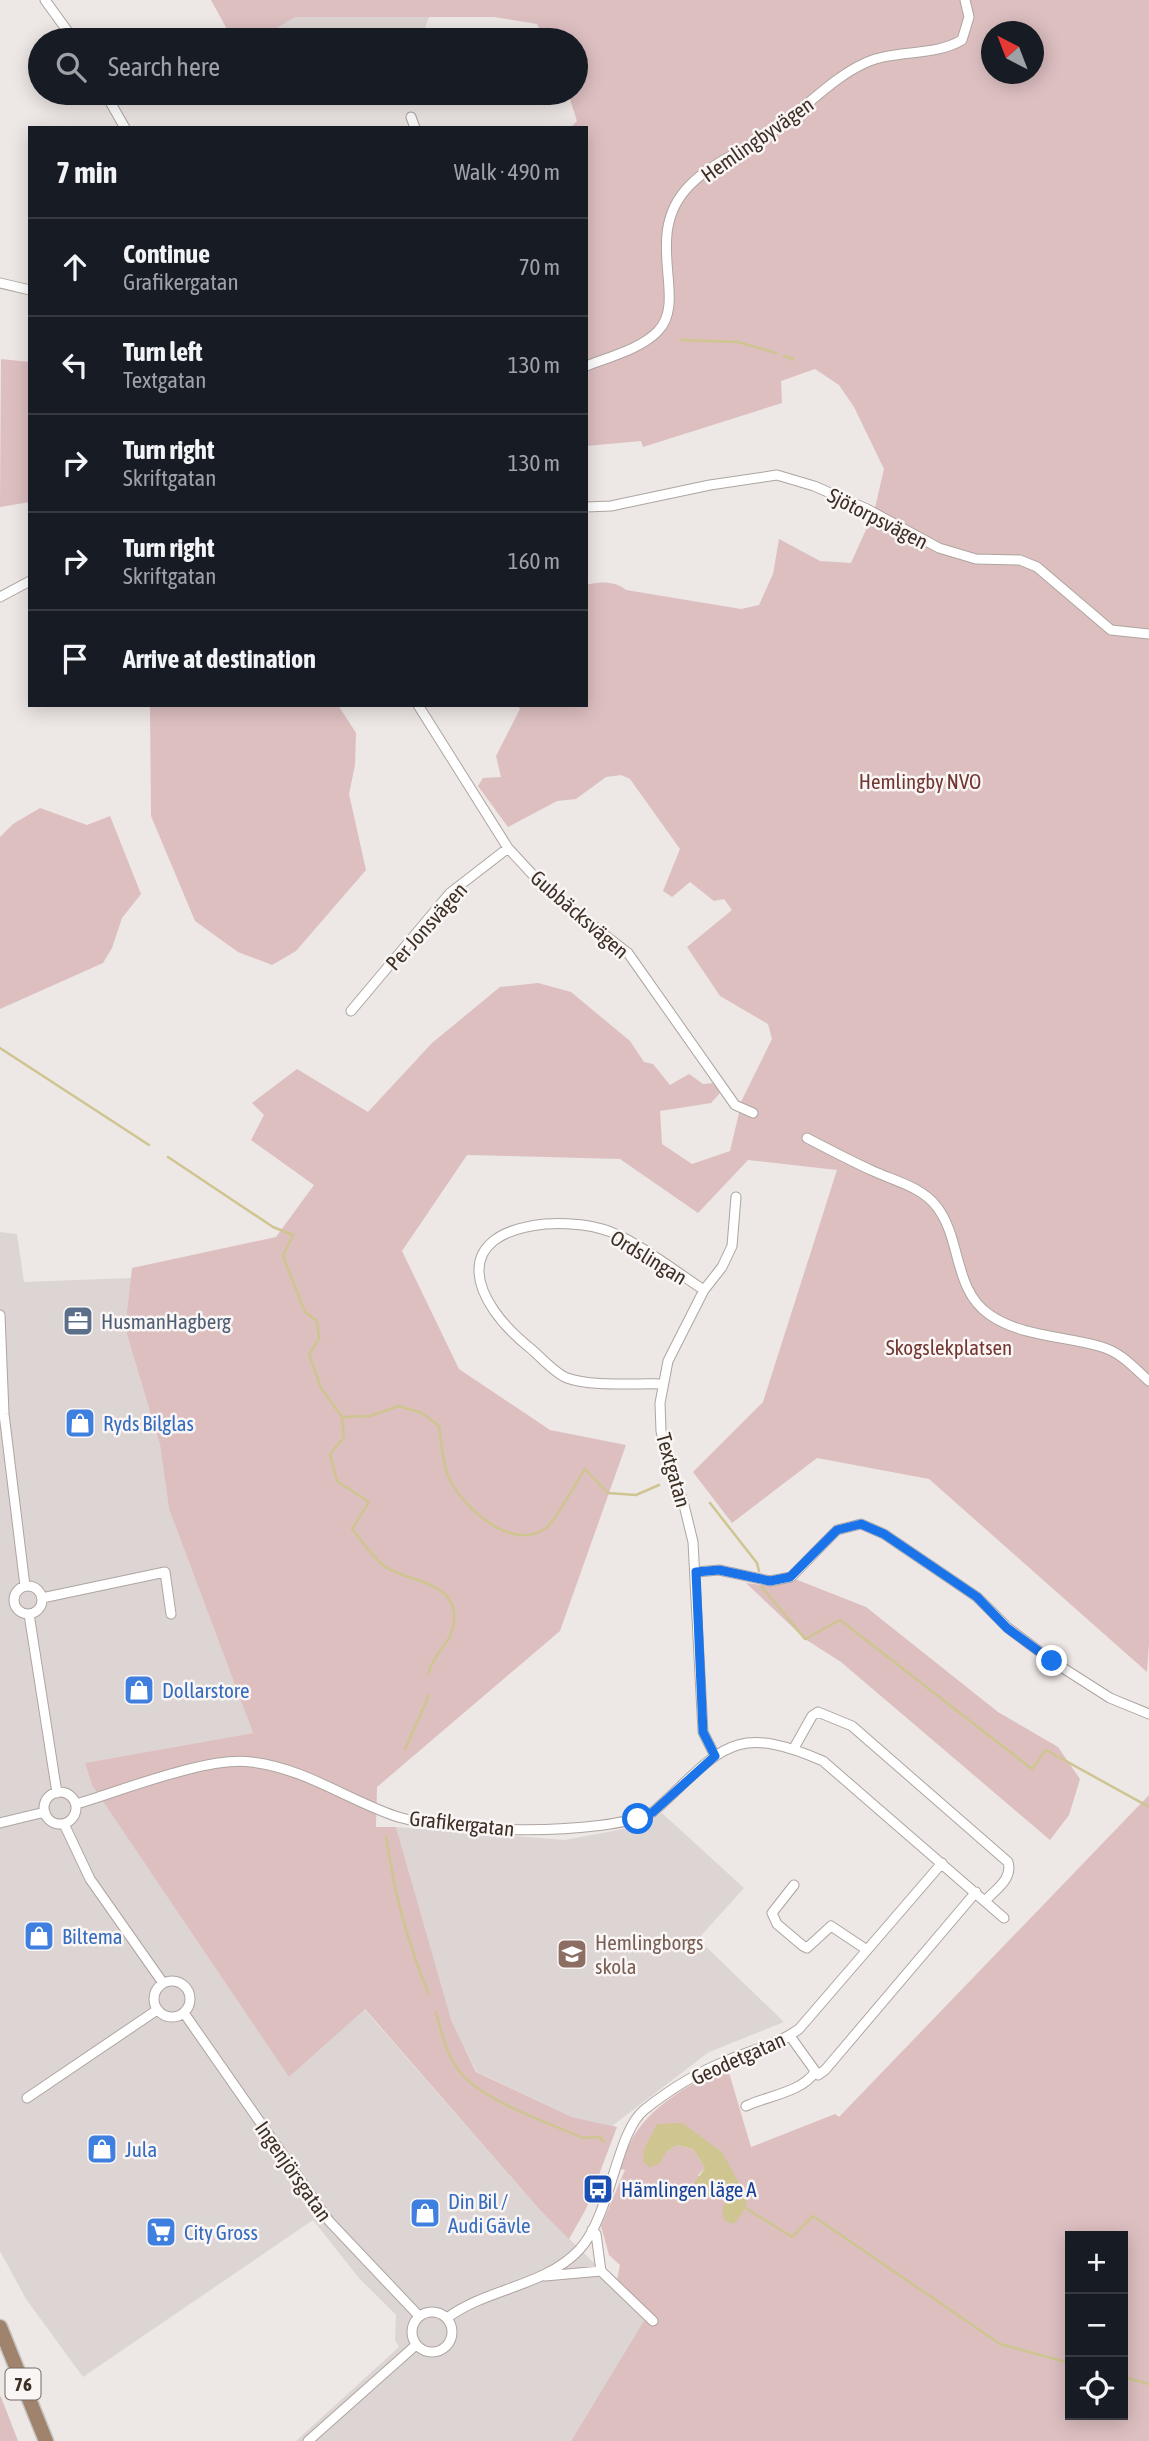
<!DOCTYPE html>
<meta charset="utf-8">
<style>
:root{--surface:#171b24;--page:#242831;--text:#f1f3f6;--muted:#9ea1a6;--line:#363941}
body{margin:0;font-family:"Asap Condensed",sans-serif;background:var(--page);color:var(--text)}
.controls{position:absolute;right:21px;bottom:21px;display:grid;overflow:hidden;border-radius:0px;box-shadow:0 4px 18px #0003}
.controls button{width:63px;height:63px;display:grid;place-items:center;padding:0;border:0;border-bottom:2px solid var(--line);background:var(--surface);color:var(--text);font:35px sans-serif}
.compass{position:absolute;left:981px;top:21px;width:63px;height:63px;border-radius:50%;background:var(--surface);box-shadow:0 4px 18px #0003;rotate:318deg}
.stop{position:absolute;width:21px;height:21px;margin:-16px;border:5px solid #1a73e8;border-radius:50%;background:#fff}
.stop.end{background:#1a73e8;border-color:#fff;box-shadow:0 2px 7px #0008}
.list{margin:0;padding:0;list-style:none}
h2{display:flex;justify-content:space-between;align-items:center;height:91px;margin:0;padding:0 28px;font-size:30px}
h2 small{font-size:23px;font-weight:400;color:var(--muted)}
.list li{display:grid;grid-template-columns:46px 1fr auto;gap:21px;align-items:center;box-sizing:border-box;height:98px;padding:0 28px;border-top:2px solid var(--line)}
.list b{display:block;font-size:26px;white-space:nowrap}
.list p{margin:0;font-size:23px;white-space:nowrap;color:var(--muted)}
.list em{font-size:23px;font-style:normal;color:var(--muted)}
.icon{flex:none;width:38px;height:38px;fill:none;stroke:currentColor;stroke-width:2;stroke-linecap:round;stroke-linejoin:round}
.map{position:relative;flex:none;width:1149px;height:2441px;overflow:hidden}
.search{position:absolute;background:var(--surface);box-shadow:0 4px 18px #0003;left:28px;top:28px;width:560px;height:77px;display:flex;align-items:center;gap:18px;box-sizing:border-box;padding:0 24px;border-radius:38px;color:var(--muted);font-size:26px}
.panel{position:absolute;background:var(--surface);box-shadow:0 4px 18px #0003;left:28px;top:126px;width:560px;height:581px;border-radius:0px}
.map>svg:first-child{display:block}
</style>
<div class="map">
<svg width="1149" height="2441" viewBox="0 0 1149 2441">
<rect width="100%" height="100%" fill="#ede7e5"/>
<path fill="#ddd5d3" d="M294 17H429L421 40H257Z
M0 1232 17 1234 24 1282 131 1278 125 1328 160 1445 169 1509 253 1733 86 1763 289 2077 364 2009 539 2209 648 2316 571 2441H296L399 2347 395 2340 396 2315 359 2278 313 2220 83 2377 26 2299 0 2251Z
M662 1813 744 1888 698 1939 784 2022 709 2052 612 2126 572 2117 477 2072 451 2022 396 1827 565 1840 639 1826Z"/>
<path fill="#ddbfc0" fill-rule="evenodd" d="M211 0H1149V1644L1147 1672 929 1479 817 1458 732 1523 693 1472 763 1402 837 1170 748 1160 698 1213 620 1159 467 1155 402 1251 459 1369 550 1430 626 1445 560 1631 377 1787 376 1827H396L451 2020 476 2072 572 2117 617 2127 586 2209 569 2239 539 2209 365 2009 289 2077 92 1785 85 1763 253 1733 169 1509 160 1445 125 1328 132 1268 276 1237 314 1185 251 1140 264 1115 252 1103 297 1069 368 1112 432 1043 500 987 538 983 571 992 630 1041 644 1062 653 1064 670 1085 689 1074 703 1084 714 1083 720 1093 711 1103 660 1111 662 1144 692 1164 730 1151 740 1109 738 1108 772 1039 768 1024 720 996 687 947 732 910 724 899 714 901 690 882 672 897 663 891 680 849 630 779 621 775 606 777 576 799 557 801 508 827 478 786 483 778 501 777 496 756 520 709 517 705H586V585C599 581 616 581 626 590L741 609 759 605 773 574 779 539 820 561 851 563 874 512 884 469 854 407 839 385 815 369 781 381 782 403 643 447 641 441 586 446V128H570L577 121 568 93H576V40H545L537 24 494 17H295L257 40H233ZM992 32H1034V74H992Z
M1 359 30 362V502L0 507Z
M150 705H338L356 733 355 765 349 794 366 870 296 951 272 965 238 952 195 921 151 816Z
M40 808 87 825 110 816 141 894 122 918 112 948 103 963 0 1009V837L13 824Z
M795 1579 866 1607 998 1712 1058 1747 1080 1779 1069 1815 1050 1840 841 1662 805 1639 746 1583 770 1586Z
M1149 1795V2441H571L647 2316 616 2285 620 2265 609 2255 601 2226 625 2170 620 2169C625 2158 628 2144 635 2134 657 2101 693 2083 727 2066L751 2147 835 2114 839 2117ZM682 2123 745 2209 715 2193 698 2175 705 2168 693 2149 677 2145 666 2152ZM1070 2236H1123V2415H1070Z
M0 2396 1 2397 18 2441H0Z"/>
<path fill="#cec591" d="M682 2123 722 2152 747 2198 745 2209 734 2224 725 2221 722 2211 726 2200 715 2193 702 2199 693 2185 705 2168 693 2149 677 2145 666 2152 659 2164 649 2167 643 2161 644 2149 657 2124Z"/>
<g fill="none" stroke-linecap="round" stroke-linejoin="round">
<path stroke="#cec591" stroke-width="2.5" d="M681 340 738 342 776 353
M784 356 793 359
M0 1048 149 1145
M168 1157 273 1227 293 1235 283 1256 305 1312 317 1321 319 1339 309 1354 321 1388 342 1417 344 1437 330 1454 337 1481 369 1502 352 1529C362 1541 372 1556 384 1566 404 1582 459 1579 454 1622 452 1644 435 1649 428 1674
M342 1417 370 1416 399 1406 422 1413 439 1426C442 1442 442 1465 450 1480 465 1509 512 1552 546 1528 555 1522 576 1482 585 1469L608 1493 636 1495 659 1485
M710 1503 757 1563 759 1571
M762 1587 805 1639 840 1620 1032 1769 1046 1750 1149 1807
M405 1749 429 1695
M386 1836C394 1892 407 1943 429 1994
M436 2012C442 2033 446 2055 460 2072 484 2102 548 2122 583 2138L599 2137 604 2142
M744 2207 792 2237 813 2216 1000 2344 1070 2363
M1123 2377 1149 2384"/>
<g stroke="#aea5a0" stroke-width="11">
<path id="minor" d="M45 0 74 40
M105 93 125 128
M411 117 415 128
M0 283 30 290
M586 366C609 357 641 349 658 331 689 299 641 236 689 186 711 163 745 150 770 133 802 112 830 79 865 63 896 49 933 57 962 40L969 17 965 0
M586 507 611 506 710 485 777 475 814 486 867 509 939 548 976 559 1020 560 1037 567 1111 630 1149 634
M0 597 30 581
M418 705 508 848 545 888 628 953 735 1105 753 1113
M351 1011 450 893 508 848
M807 1138C828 1149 851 1161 873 1171 895 1181 922 1187 937 1207 962 1240 953 1290 990 1315 1022 1337 1066 1336 1102 1347 1122 1353 1134 1368 1149 1381
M0 1315 4 1414 25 1586
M662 1384C636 1383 591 1387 567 1378 554 1373 541 1357 530 1348 471 1301 448 1234 545 1224 569 1222 597 1225 618 1235 648 1249 676 1272 704 1290
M696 1572 719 1570 770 1581 791 1577 837 1530 861 1524 884 1534 977 1597 1008 1628 1052 1661 1110 1698 1149 1714
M14 1600a14 14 0 1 1 28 0a14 14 0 1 1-28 0Z
M42 1598 165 1572 171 1614
M29 1614 57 1793
M794 1748 812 1716 818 1712 852 1726 1008 1862C1013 1879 996 1889 985 1901
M715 1756 703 1732 693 1542 683 1501 669 1466 661 1431 660 1403 668 1361 704 1290 722 1267 732 1246 736 1197
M44 1808a16 16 0 1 1 32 0a16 16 0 1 1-32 0Z
M76 1804C121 1791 207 1756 251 1762 304 1768 346 1799 395 1816 448 1833 604 1837 653 1812 720 1752 730 1720 823 1761L1004 1918
M0 1823 45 1812
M64 1824 90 1879 163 1983
M794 1885 772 1913 777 1924 803 1946 807 1948 831 1926 867 1950
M154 1999a18 18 0 1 1 36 0a18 18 0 1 1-36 0Z
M184 2013 329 2221 419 2316
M790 2036 818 2075 825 2070 976 1892
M27 2098 157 2010
M746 2106C767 2096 802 2092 815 2072
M592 2230 596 2234 601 2271
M545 2276 601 2271 653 2321
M412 2332a20 20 0 1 1 40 0a20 20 0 1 1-40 0Z
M447 2318C487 2288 544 2287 579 2250 611 2216 616 2133 644 2110 669 2090 696 2073 726 2061 751 2050 777 2045 799 2029L942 1863
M308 2441 416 2345"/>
</g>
<g stroke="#c9c5c2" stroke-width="17">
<path id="primary" d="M0 2327 46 2441"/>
</g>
<use href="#minor" stroke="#fff" stroke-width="9"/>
<use href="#primary" stroke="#a0836c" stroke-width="14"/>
</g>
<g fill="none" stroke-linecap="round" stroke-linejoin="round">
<path stroke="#1a73e8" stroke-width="9" d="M638 1819 653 1812 715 1756 703 1732 696 1572 719 1570 770 1581 790 1577 837 1530 861 1524 884 1534 977 1597 1007 1628 1052 1661"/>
</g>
<defs>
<g id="office-square" transform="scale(1.575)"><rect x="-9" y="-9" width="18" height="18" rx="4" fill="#5c6f8a" stroke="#faf6f5"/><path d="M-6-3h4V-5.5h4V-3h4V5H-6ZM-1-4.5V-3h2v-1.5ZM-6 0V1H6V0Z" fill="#fff"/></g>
<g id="shop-square" transform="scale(1.575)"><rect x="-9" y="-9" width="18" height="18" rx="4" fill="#3f7fe0" stroke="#faf6f5"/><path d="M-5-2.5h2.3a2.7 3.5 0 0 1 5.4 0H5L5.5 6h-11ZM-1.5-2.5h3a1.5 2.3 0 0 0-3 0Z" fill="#fff"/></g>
<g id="school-square" transform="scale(1.575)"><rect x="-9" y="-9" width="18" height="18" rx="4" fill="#8d6e63" stroke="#faf6f5"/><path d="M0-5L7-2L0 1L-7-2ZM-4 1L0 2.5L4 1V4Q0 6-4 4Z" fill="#fff"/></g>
<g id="bus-square" transform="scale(1.575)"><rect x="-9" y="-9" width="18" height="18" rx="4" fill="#1a4fb4" stroke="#faf6f5"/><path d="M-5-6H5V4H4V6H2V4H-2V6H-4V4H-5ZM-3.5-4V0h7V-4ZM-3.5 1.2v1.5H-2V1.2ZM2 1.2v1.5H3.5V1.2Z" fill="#fff"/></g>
<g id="supermarket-square" transform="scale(1.575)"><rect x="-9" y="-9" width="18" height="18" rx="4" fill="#3f7fe0" stroke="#faf6f5"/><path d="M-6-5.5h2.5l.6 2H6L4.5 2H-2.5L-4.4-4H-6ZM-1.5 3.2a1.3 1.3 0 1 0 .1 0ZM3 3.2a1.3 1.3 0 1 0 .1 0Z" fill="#fff"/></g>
</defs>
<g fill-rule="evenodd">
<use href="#office-square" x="78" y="1321"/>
<use href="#shop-square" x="80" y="1423"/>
<use href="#shop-square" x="139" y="1690"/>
<use href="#shop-square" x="39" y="1936"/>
<use href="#school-square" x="572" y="1954"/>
<use href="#shop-square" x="102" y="2149"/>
<use href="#bus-square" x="598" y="2189"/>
<use href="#shop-square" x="425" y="2213"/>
<use href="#supermarket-square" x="161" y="2232"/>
</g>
<g text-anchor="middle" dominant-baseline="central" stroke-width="5" stroke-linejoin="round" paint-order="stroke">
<rect fill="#faf6f5" stroke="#766b63" stroke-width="2" x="5.5" y="2368.5" width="35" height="31" rx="5"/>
<g font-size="19" font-weight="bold" fill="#3e3025">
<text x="23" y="2384">76</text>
</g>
<g font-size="21" fill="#3e3025" stroke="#faf6f5">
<text transform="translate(757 139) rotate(-35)">Hemlingbyvägen</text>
<text transform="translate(878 518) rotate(27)">Sjötorpsvägen</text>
<text transform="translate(580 914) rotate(41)">Gubbäcksvägen</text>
<text transform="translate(426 926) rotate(-48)">Per Jonsvägen</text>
<text transform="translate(649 1257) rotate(31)">Ordslingan</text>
<text transform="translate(674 1470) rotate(74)">Textgatan</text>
<text transform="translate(462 1823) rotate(6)">Grafikergatan</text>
<text transform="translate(738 2058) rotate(-24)">Geodetgatan</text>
<text transform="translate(294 2171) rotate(55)">Ingenjörsgatan</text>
</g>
<g font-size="21" fill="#723732" stroke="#faf6f5">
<text x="920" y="781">Hemlingby NVO</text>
<text x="949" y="1347">Skogslekplatsen</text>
</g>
<g font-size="21" fill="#4e5e75" stroke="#faf6f5" text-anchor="start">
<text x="101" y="1321">HusmanHagberg</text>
</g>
<g font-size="21" fill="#366cbe" stroke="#faf6f5" text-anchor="start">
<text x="103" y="1423">Ryds Bilglas</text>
<text x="162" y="1690">Dollarstore</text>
<text x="62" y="1936">Biltema</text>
<text x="125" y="2149">Jula</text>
<text x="448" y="2201">Din Bil /<tspan x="448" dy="24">Audi Gävle</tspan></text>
<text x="184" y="2232">City Gross</text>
</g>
<g font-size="21" fill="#785e54" stroke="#faf6f5" text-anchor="start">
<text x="595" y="1942">Hemlingborgs<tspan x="595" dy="24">skola</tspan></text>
</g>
<g font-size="21" fill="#164399" stroke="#faf6f5" text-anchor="start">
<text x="621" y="2189">Hämlingen läge A</text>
</g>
</g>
</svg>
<div class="controls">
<button>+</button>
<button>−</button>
<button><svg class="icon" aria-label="locate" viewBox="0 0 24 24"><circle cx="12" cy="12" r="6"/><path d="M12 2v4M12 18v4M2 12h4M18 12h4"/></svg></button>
</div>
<svg class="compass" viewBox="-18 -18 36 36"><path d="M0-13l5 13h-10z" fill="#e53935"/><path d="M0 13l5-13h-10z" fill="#9ea1a6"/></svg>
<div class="stop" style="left:638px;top:1819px"></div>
<div class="stop end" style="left:1052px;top:1661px"></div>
<div class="search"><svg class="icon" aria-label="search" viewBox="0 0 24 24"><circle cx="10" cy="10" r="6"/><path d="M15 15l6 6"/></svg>Search here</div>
<section class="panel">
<h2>7 min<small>Walk · 490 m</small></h2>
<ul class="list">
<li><svg class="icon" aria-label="ahead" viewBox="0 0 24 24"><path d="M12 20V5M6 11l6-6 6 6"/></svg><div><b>Continue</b><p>Grafikergatan</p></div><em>70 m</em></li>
<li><svg class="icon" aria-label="left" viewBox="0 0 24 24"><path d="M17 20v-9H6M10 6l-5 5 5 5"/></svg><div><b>Turn left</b><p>Textgatan</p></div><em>130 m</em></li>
<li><svg class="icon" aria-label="right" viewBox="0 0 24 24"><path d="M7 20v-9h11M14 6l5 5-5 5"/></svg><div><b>Turn right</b><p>Skriftgatan</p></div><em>130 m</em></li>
<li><svg class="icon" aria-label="right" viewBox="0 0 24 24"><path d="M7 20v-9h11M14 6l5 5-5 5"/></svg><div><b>Turn right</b><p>Skriftgatan</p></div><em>160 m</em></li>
<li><svg class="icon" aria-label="arrive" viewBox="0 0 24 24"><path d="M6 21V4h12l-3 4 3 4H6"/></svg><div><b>Arrive at destination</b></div></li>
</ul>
</section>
</div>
